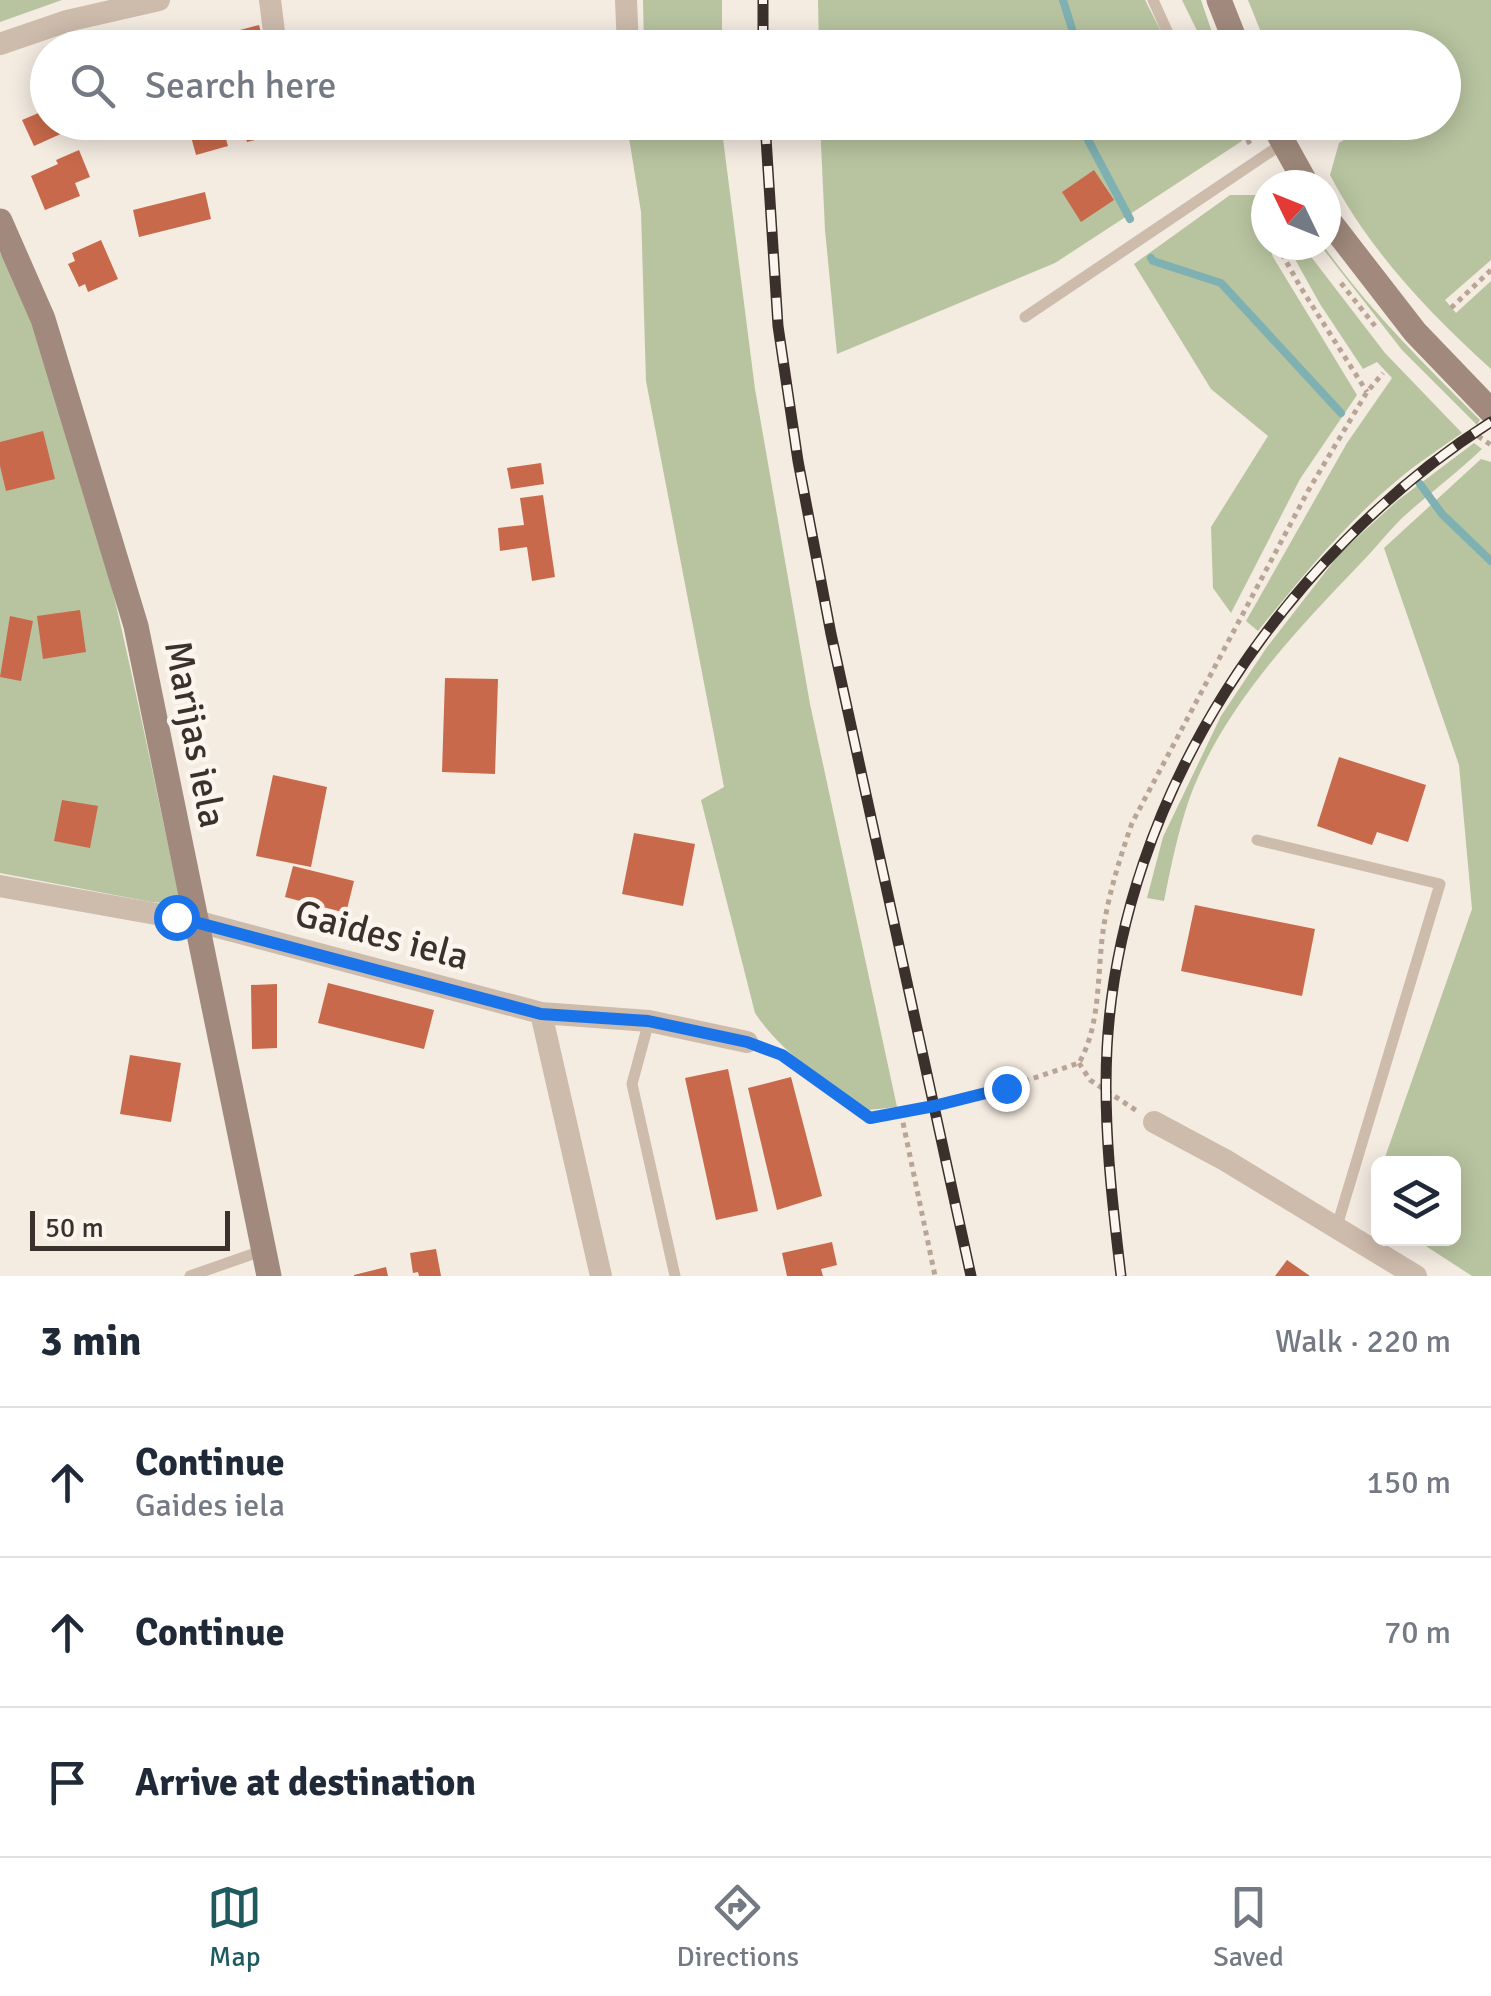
<!DOCTYPE html>
<meta charset="utf-8">
<style>
:root{--surface:#fff;--page:#f2f2f3;--text:#1f2937;--muted:#747a83;--line:#e0e1e3;--accent:#1f5a5e}
body{margin:0;font-family:Signika,sans-serif;background:var(--page);color:var(--text)}
.controls{position:absolute;right:30px;bottom:30px;display:grid;overflow:hidden;border-radius:15px;box-shadow:0 5px 25px #0003}
.controls button{width:90px;height:90px;display:grid;place-items:center;padding:0;border:0;border-bottom:2px solid var(--line);background:var(--surface);color:var(--text);font:50px sans-serif}
.compass{position:absolute;left:1251px;top:170px;width:90px;height:90px;border-radius:50%;background:var(--surface);box-shadow:0 5px 25px #0003;rotate:313deg}
.scale{position:absolute;left:30px;bottom:25px;width:200px;box-sizing:border-box;padding-left:10px;border:5px solid #3b302b;border-top:0;font-size:28px;line-height:35px;white-space:nowrap;color:#3b302b;-webkit-text-stroke:8px #fbf5ee;paint-order:stroke}
.stop{position:absolute;width:30px;height:30px;margin:-22px;border:8px solid #1a73e8;border-radius:50%;background:#fff}
.stop.end{background:#1a73e8;border-color:#fff;box-shadow:0 2px 10px #0008}
.list{margin:0;padding:0;list-style:none}
h2{display:flex;justify-content:space-between;align-items:center;height:130px;margin:0;padding:0 40px;font-size:42px}
h2 small{font-size:32px;font-weight:400;color:var(--muted)}
.list li{display:grid;grid-template-columns:65px 1fr auto;gap:30px;align-items:center;box-sizing:border-box;height:150px;padding:0 40px;border-top:2px solid var(--line)}
.list b{display:block;font-size:38px;white-space:nowrap}
.list p{margin:0;font-size:32px;white-space:nowrap;color:var(--muted)}
.list em{font-size:32px;font-style:normal;color:var(--muted)}
.icon{flex:none;width:55px;height:55px;fill:none;stroke:currentColor;stroke-width:2;stroke-linecap:round;stroke-linejoin:round}
.map{position:relative;flex:none;width:1491px;height:1276px;overflow:hidden}
.search{position:absolute;background:var(--surface);box-shadow:0 5px 25px #0003;left:30px;right:30px;top:30px;height:110px;display:flex;align-items:center;gap:25px;box-sizing:border-box;padding:0 35px;border-radius:55px;color:var(--muted);font-size:38px}
.sheet{height:580px;background:var(--surface)}
nav{display:flex;justify-content:space-around;align-items:center;box-sizing:border-box;height:140px;border-top:2px solid var(--line);background:var(--surface);font-size:28px;color:var(--muted)}
nav a{display:grid;justify-items:center;gap:5px}
nav .on{color:var(--accent)}
.map>svg:first-child{display:block}
</style>
<div class="map">
<svg width="1491" height="1276" viewBox="0 0 1491 1276">
<rect width="100%" height="100%" fill="#f4ebe1"/>
<path fill="#b8c4a0" d="M0 0H62L0 22Z
M643 0H722V47H644Z
M818 0H1145L1169 47H819Z
M1182 0H1201L1217 47H1205Z
M1248 0H1491V260L1445 300 1456 313 1491 281V369C1428 312 1370 251 1330 175L1339 143 1353 134 1347 123 1444 122V48L1267 47Z
M1231 122 1242 141 1055 263 837 354 825 230 820 123Z
M644 123H721L755 389 810 704 897 1107 868 1110C828 1082 783 1055 755 1013L701 800 724 787 646 381 641 212 629 138 612 140 611 127 644 126Z
M1230 195H1256L1265 201 1266 245H1269L1273 257 1357 395 1300 479 1231 613 1213 588 1211 527 1268 436 1211 389 1134 264Z
M1287 245H1302L1385 353 1462 433C1441 448 1419 462 1400 478 1346 522 1302 577 1258 631L1246 621 1347 443 1392 378 1377 362 1363 369 1320 304Z
M1320 245H1323C1369 310 1424 364 1480 420L1477 425 1402 350Z
M0 253C22 283 31 324 44 359 108 531 139 716 179 894L174 904 151 902 0 873Z
M1474 443 1482 449C1456 474 1427 495 1401 519 1387 533 1374 550 1360 564 1294 633 1224 706 1190 797 1178 831 1171 866 1164 901L1147 898 1163 837 1221 716 1267 647 1340 553 1397 501Z
M1481 459 1491 462V1276H1472L1415 1239 1454 1238V1164L1383 1163 1472 909 1459 765 1384 548Z"/>
<g fill="none" stroke-linecap="round" stroke-linejoin="round">
<path stroke="#7fb0b2" stroke-width="8" d="M1063 0 1078 48
M1086 122 1088 140 1130 219
M1151 258 1153 261 1221 283 1341 413
M1420 484 1442 514 1491 561"/>
</g>
<path fill="#c8694b" d="M259 25 265 48H229L225 34Z
M48 109V122H72L74 128 34 146 22 120Z
M187 122H221L228 146 196 155Z
M242 122H279L282 133 247 142Z
M450 122H476L478 134 452 139Z
M79 150 90 177 75 183 80 196 45 210 31 176 58 164 56 160Z
M1094 170 1114 200 1081 222 1062 192Z
M205 192 211 219 139 237 133 210Z
M101 240 118 279 88 292 85 284 79 287 68 264 75 261 72 253Z
M43 431 55 479 6 491 0 466V442Z
M541 463 544 484 511 489 507 468Z
M543 495 555 577 532 581 527 547 500 551 498 528 524 525 520 498Z
M80 610 86 652 43 659 37 616Z
M10 616 33 621 21 681 0 677Z
M445 678 498 679 495 774 442 772Z
M1339 757 1426 785 1408 842 1377 832 1372 845 1317 826Z
M273 775 327 787 311 867 256 856Z
M62 800 98 806 90 848 54 841Z
M634 833 695 844 683 906 622 894Z
M293 866 354 881 346 913 285 897Z
M1195 905 1315 929 1302 996 1181 971Z
M328 983 434 1010 424 1049 318 1023Z
M277 984V1048L252 1049 251 985Z
M130 1055 181 1063 171 1122 120 1114Z
M728 1069 758 1211 716 1220 685 1078Z
M791 1077 822 1196 777 1210 748 1088Z
M832 1242 837 1265 821 1269 823 1276H787L782 1253Z
M436 1249 441 1276H419L418 1272 413 1273 410 1253Z
M1287 1260 1310 1276H1275Z
M386 1267 388 1276H354V1275Z"/>
<g fill="none" stroke-linecap="round" stroke-linejoin="round">
<path stroke="#b9a596" stroke-width="5" stroke-dasharray="5 5" stroke-linecap="butt" d="M1238 122 1251 146
M1277 245 1301 288 1367 392
M1341 283 1375 326
M1451 308 1491 270
M1478 436 1491 445
M769 1050 782 1055 870 1117 992 1092 1079 1063C1103 1021 1096 966 1105 919 1111 886 1121 855 1132 823L1308 491 1367 392 1383 373
M1079 1063 1090 1080 1137 1111
M901 1113 935 1276"/>
<path stroke="#cdbbac" stroke-width="11" d="M1153 0 1172 42 1177 48
M1025 317 1282 144
M1257 840 1440 884 1337 1226
M649 1021 632 1084 675 1276
M190 1276 264 1250"/>
<path stroke="#cdbbac" stroke-width="22" d="M270 0 276 48
M626 0 628 48
M0 44 67 21 159 0
M0 886 195 921 541 1013 649 1021 747 1042
M541 1013 601 1276
M1154 1122 1225 1160 1416 1276"/>
<path stroke="#a18a7d" stroke-width="25" d="M1219 0 1238 48
M1272 122 1307 185
M1326 217 1415 332 1491 411
M0 221 43 319 136 626 269 1276"/>
<g stroke="#3b302b" stroke-width="11">
<path id="rail" d="M763 48V0
M765 122 778 326 798 461 831 634 971 1276
M1121 1276C1112 1201 1103 1124 1107 1048 1120 798 1283 555 1491 422"/>
</g>
<use href="#rail" stroke="#fbf5ee" stroke-width="8" stroke-dasharray="22" stroke-linecap="butt"/>
</g>
<g fill="none" stroke-linecap="round" stroke-linejoin="round">
<path stroke="#1a73e8" stroke-width="12" d="M176 917 541 1014 648 1021 747 1042 782 1055 870 1118 934 1106 1006 1088"/>
</g>
<g text-anchor="middle" dominant-baseline="central" stroke-width="9" stroke-linejoin="round" paint-order="stroke">
<g font-size="38" fill="#3b302b" stroke="#fbf5ee">
<text transform="translate(195 734) rotate(79)">Marijas iela</text>
<text transform="translate(382 935) rotate(15)">Gaides iela</text>
</g>
</g>
</svg>
<div class="controls">
<button><svg class="icon" aria-label="layers" viewBox="0 0 24 24"><path d="M12 4l9 5-9 5-9-5zM3 14l9 5 9-5"/></svg></button>
</div>
<svg class="compass" viewBox="-18 -18 36 36"><path d="M0-13l5 13h-10z" fill="#e53935"/><path d="M0 13l5-13h-10z" fill="#747a83"/></svg>
<div class="scale">50 m</div>
<div class="stop" style="left:176px;top:917px"></div>
<div class="stop end" style="left:1006px;top:1088px"></div>
<div class="search"><svg class="icon" aria-label="search" viewBox="0 0 24 24"><circle cx="10" cy="10" r="6"/><path d="M15 15l6 6"/></svg>Search here</div>
</div>
<section class="sheet">
<h2>3 min<small>Walk · 220 m</small></h2>
<ul class="list">
<li><svg class="icon" aria-label="ahead" viewBox="0 0 24 24"><path d="M12 20V5M6 11l6-6 6 6"/></svg><div><b>Continue</b><p>Gaides iela</p></div><em>150 m</em></li>
<li><svg class="icon" aria-label="ahead" viewBox="0 0 24 24"><path d="M12 20V5M6 11l6-6 6 6"/></svg><div><b>Continue</b></div><em>70 m</em></li>
<li><svg class="icon" aria-label="arrive" viewBox="0 0 24 24"><path d="M6 21V4h12l-3 4 3 4H6"/></svg><div><b>Arrive at destination</b></div></li>
</ul>
</section>
<nav>
<a class="on"><svg class="icon" aria-label="map" viewBox="0 0 24 24"><path d="M3 6l6-2 6 2 6-2v14l-6 2-6-2-6 2zM9 4v14M15 6v14"/></svg>Map</a>
<a><svg class="icon" aria-label="directions" viewBox="0 0 24 24"><path d="M12 3l9 9-9 9-9-9zM9 14v-3h6M13 9l2 2-2 2"/></svg>Directions</a>
<a><svg class="icon" aria-label="saved" viewBox="0 0 24 24"><path d="M7 4h10v16l-5-4-5 4z"/></svg>Saved</a>
</nav>
